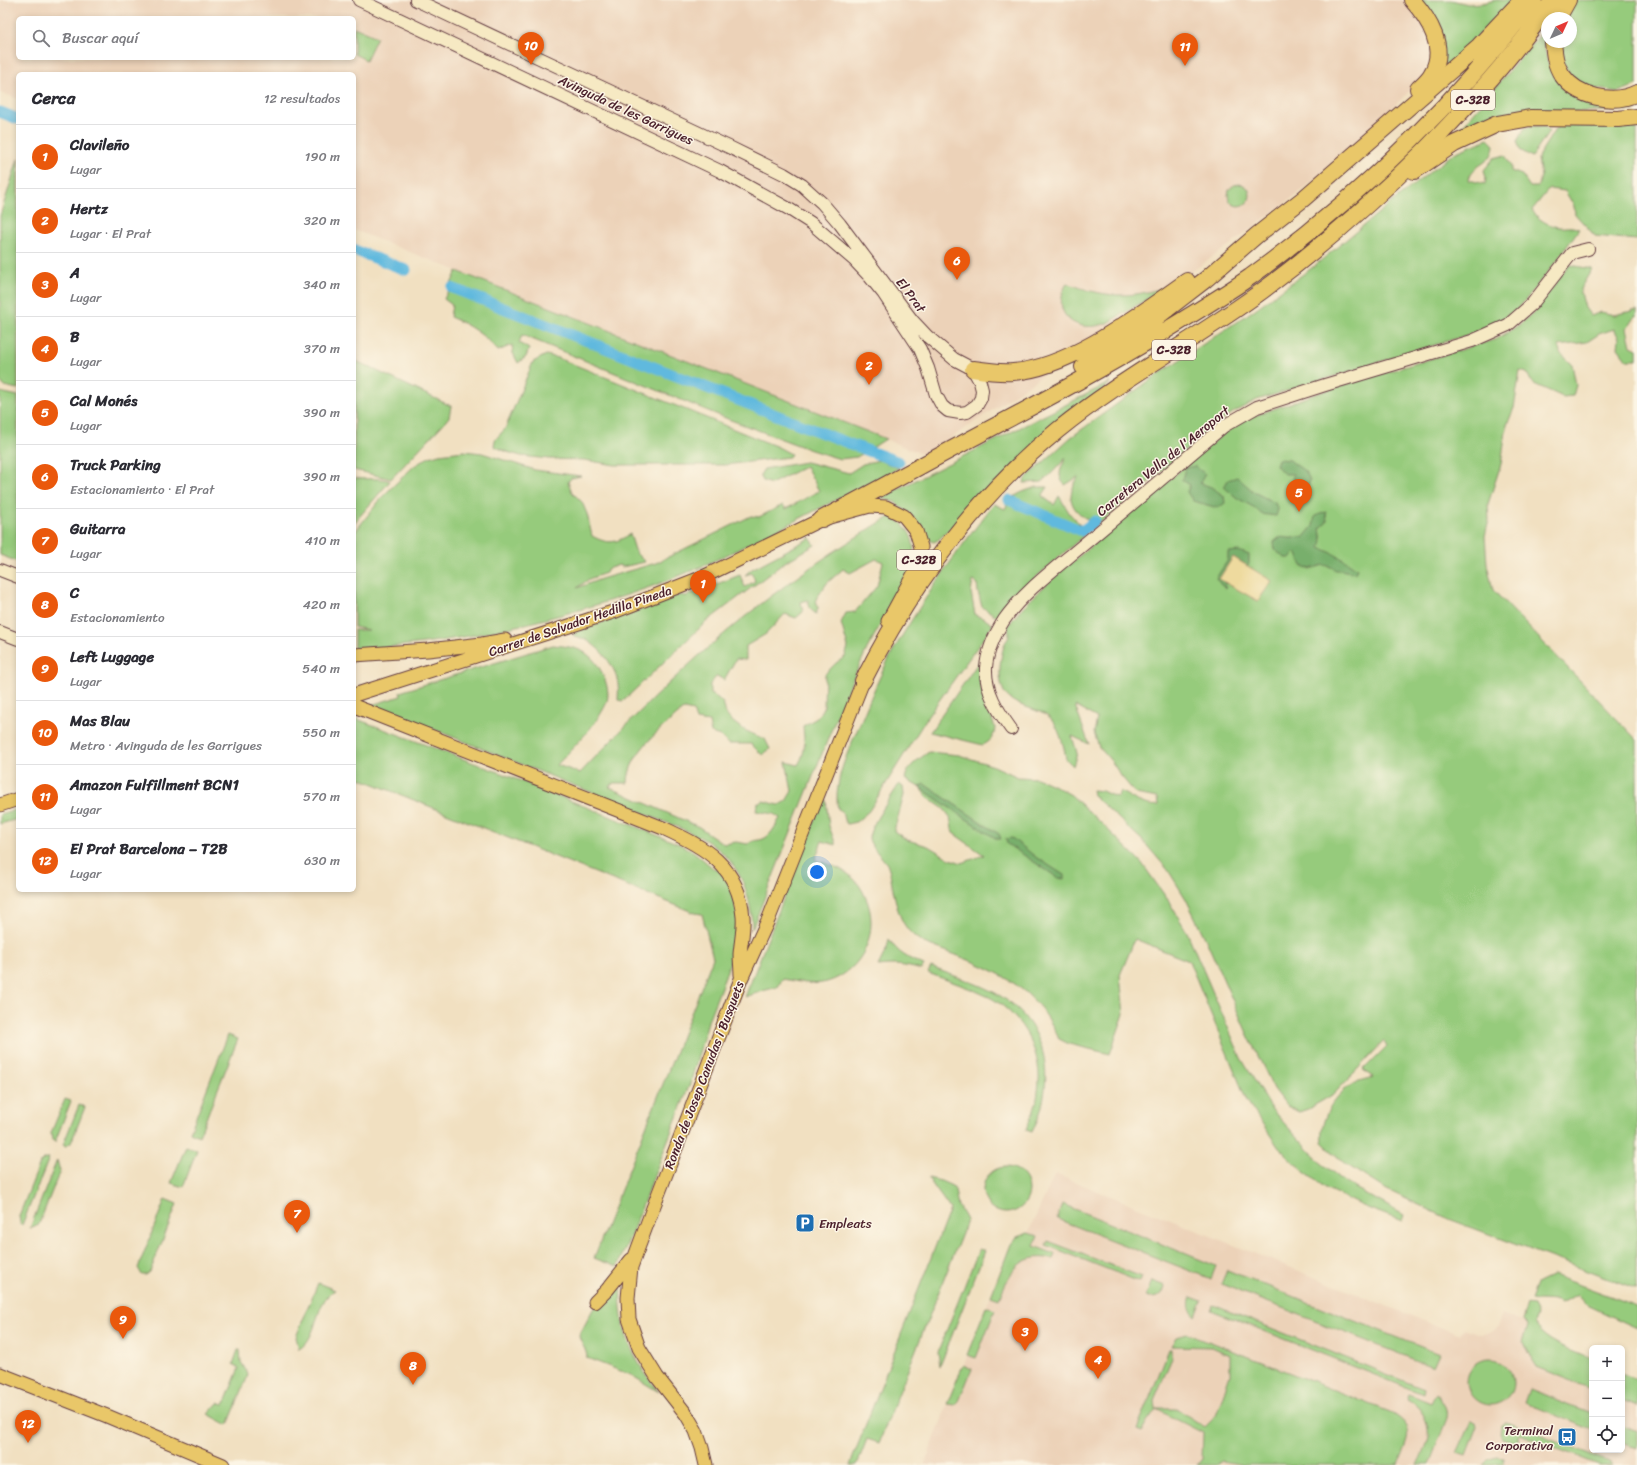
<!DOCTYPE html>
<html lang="es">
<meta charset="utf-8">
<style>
:root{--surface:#fff;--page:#f2f2f3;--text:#2b2b33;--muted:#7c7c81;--line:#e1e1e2;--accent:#ea580c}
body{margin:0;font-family:Sriracha,sans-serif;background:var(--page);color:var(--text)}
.controls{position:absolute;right:12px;bottom:12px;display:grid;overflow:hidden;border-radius:6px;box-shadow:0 2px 6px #0003}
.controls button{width:36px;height:36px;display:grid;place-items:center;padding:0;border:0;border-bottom:1px solid var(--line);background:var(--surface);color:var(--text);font:20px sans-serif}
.compass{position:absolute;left:1541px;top:12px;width:36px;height:36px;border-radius:50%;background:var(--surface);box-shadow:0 2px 6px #0003;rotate:46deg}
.you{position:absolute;left:817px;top:872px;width:14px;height:14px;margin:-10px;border:3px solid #fff;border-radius:50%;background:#1a73e8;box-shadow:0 0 0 6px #1a73e833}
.badge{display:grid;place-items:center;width:26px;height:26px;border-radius:50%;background:var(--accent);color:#fff;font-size:13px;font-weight:700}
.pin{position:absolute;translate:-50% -33px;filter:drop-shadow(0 1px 2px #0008)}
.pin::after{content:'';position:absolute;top:21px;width:14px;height:12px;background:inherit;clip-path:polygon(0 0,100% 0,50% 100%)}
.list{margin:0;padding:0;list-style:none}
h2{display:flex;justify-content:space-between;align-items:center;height:52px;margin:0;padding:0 16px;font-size:17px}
h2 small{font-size:13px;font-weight:400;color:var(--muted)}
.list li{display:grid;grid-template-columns:26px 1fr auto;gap:12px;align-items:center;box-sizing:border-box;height:64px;padding:0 16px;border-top:1px solid var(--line)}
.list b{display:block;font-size:15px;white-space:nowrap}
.list p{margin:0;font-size:13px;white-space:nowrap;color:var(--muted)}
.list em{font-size:13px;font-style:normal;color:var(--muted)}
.icon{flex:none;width:22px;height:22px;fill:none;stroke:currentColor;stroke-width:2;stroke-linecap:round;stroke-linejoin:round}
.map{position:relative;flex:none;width:1637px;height:1465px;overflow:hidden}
.search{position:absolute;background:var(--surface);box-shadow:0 2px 6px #0003;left:16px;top:16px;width:340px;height:44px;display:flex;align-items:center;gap:10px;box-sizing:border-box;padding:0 14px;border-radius:6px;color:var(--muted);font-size:15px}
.panel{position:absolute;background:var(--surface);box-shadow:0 2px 6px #0003;left:16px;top:72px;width:340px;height:820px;border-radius:6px}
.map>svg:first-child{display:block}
</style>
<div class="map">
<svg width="1637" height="1465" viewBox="0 0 1637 1465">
<rect width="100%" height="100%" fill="#fcf5e5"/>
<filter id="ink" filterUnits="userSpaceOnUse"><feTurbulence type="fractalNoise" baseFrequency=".025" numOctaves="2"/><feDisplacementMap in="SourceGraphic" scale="8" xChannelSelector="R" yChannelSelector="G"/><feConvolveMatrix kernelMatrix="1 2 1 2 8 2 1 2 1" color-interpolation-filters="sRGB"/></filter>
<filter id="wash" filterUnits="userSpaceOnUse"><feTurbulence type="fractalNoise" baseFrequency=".012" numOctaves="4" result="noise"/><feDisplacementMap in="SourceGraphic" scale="16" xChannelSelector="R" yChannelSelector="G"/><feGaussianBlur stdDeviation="0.9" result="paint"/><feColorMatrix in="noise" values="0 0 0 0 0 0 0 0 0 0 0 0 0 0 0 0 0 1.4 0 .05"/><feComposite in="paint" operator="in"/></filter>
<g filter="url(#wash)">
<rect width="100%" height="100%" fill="#f1e0c1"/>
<path fill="#ecd2b8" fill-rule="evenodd" d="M0 0H1406L1421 19 1432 52 1423 78 1362 137 1301 191 1234 242 988 413 925 455 354 230V74H18V99L0 92ZM18 18H354V58H18Z
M1055 1174 1460 1335 1464 1328 1480 1334 1489 1333 1496 1328 1502 1314 1522 1321 1527 1326 1537 1367 1592 1389V1450H1622V1401L1637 1407V1465H924L1011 1244 1017 1237 1028 1233Z"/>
<path fill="#96cb7c" stroke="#707554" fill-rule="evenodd" d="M1419 0H1451L1468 4 1483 3 1496 0H1514L1443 71Z
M1575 0H1637V85L1618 92 1585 87 1570 75 1561 58 1558 42H1571V18H1564Z
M354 27 377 37 366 60 354 54Z
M1544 30C1541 71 1569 110 1613 108 1621 108 1629 105 1637 103V110L1566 112 1455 135Z
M1566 122 1637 128V240L1595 236 1575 214 1574 206 1565 191 1549 189 1532 210C1537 219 1549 226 1559 227 1567 228 1570 225 1579 229L1556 262 1519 308 1493 325 1467 335 1257 400 1234 412 1218 423 1098 525C1087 520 1073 512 1071 499 1070 492 1075 483 1078 477L1065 485C1056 476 1061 468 1066 458L1050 475 1042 482 1024 483 1025 479 1070 438 1157 375 1247 315 1313 267 1387 206 1454 153 1488 139 1494 145C1493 166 1471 163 1469 180L1485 184 1486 178 1484 170 1494 158 1505 155 1511 166V171L1522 175 1530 187H1538L1541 176 1538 159 1539 155 1556 128Z
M1534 126H1544L1549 132 1532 157 1520 150 1517 141 1525 128Z
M18 159V389L4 386 0 381V216Z
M1228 195a11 11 0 1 1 22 0a11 11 0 1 1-22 0Z
M1569 265 1592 269 1580 289 1585 308 1591 316 1601 312 1614 315 1637 310V316H1635L1627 328 1631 346 1637 349V360H1627L1618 348 1619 338 1614 329 1599 334 1587 342 1559 346 1560 353 1572 364 1576 385 1573 396 1563 397 1532 383 1527 373 1520 371 1514 408 1507 425 1501 464 1488 504 1489 520 1485 536 1487 564 1493 590 1637 740V1290L1449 1219 1383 1188 1344 1163 1322 1142C1319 1120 1334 1095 1353 1084 1359 1080 1367 1079 1374 1077L1363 1070 1387 1046 1384 1041 1334 1094 1308 1109 1299 1112 1287 1106 1274 1089 1247 1033 1206 940 1186 899 1168 870 1143 841 1093 795 1092 790 1102 791 1113 796 1118 797 1120 791C1130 797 1146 808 1158 805L1157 798 1136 794 1121 776 1112 762 1099 747 1094 733 1097 718 1075 706 1089 744 1072 736 1077 753 1073 766 1066 759C1064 745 1058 721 1044 714 1031 707 1012 706 1004 692 997 678 1000 657 1005 643 1006 641 1009 638 1009 635 1009 632 1008 628 1008 626L1021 609 1049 582 1230 428 1245 419 1330 389 1497 339 1519 325 1536 310Z
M457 271 863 430 886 439 857 457 840 459 811 450 728 419 522 335 519 343 529 349 526 357 518 363 513 353 512 345 498 351C485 335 469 325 450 317L452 305 444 299Z
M1067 283C1106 298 1129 299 1169 286L1107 323C1077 335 1049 315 1067 283Z
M546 355 558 358 778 447 791 454 789 457 725 465H615L584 460 549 459 521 456 507 452 494 446 495 440 505 429 533 362Z
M354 360 451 406 449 417 444 423 391 479 354 470Z
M1111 382 938 540 934 542 928 540 911 515 895 502 880 498Z
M0 392 18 396V562L0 555Z
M464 451 482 453 535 470 581 476 571 478 568 482 572 492 582 502 587 514 592 536C607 544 615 544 630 534L636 553 645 562 622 567 619 565 607 569 606 573 589 579 577 588 601 579 656 563 751 516 759 517 783 505 786 509 819 491 806 466 771 484 763 481 760 475 764 469 806 462 849 473 863 464 879 460 899 468C839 498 779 530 718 559 673 580 627 596 579 610 504 631 432 646 354 649V630H369L354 627V533L383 496 414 466 429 457 439 454Z
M354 478C366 480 379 477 390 481L354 523Z
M1037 487H1048L1042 496 1054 505 1059 496 1070 514 1088 532 1027 585 998 617 982 607 978 592 977 583 973 581 971 592 975 615 985 619 993 625 928 716 869 811 856 822 847 824 844 820 842 811 838 810C833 781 848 752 859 726 870 700 881 671 896 646 924 598 959 548 994 504L1005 509C1010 495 1024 491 1037 487Z
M891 516C914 529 917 546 911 569L867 649 845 696 752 929C752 898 741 865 714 846 702 837 687 831 673 825L438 731 368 706 401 696 400 692 553 645C575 647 588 649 600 669 605 678 610 691 607 701 600 722 572 748 557 765L580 773C613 739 645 705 680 673 744 613 816 560 891 516ZM876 559 883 562 877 586 855 612 846 613 841 623 848 647 845 657 836 663 825 674 824 706 817 718 803 726C804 742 807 750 798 765L786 762 792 791 786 801 779 805 763 801 757 804 756 811 774 814 780 818C776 825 771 836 763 839 757 841 755 839 748 844L736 842 724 844 699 827 609 787 614 783H628C628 753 663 727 684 709L693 711 696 720 709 722 711 733 720 736 729 744H751L762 755 770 749 765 739C752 734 740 729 730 719 720 710 731 703 710 694V684L717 676 724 680 736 659 746 660V646L766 634 785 614 796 618 803 612 801 602 808 600 809 608 816 614 818 608 816 599 827 583 843 569 850 573Z
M810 538 815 545 785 562 706 622 623 701 618 700C618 695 619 689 618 684 616 667 602 650 588 641 584 638 578 637 574 636L573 633 679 595 686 596 740 575 745 587 755 581 752 573 745 575 752 569Z
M980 660V684L995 728C994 737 991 741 983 745L930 732Z
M354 718 506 775 679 844 694 852 713 868 721 871 731 886 738 919 736 942 725 977 709 1018 691 1081 631 1235 617 1267 594 1258 713 958 702 914 695 913 354 776Z
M929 752 959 755 994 766 1018 777 1037 778 1053 785 1071 795 1099 821 1141 862 1168 900 1187 932 1241 1058 1273 1111 1320 1162 1346 1183 1404 1215 1402 1221 1365 1207 1327 1189 1303 1171 1279 1148 1247 1101 1189 961 1135 939 1120 975 1124 1014 1110 1054 1069 1044 1059 1039C1033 978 981 965 924 943 900 929 898 911 892 885 891 878 890 871 887 864 882 857 868 844 869 837 872 822 891 798 899 784L903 787 904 795 894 831 907 840 928 846 950 859 962 863 984 855 953 833 950 817 944 809 927 797 919 787 905 779C907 766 919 759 929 752Z
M823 798 826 800 829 826 836 845 822 841 815 860C829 864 842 868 853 878 858 883 862 889 865 896 881 929 864 971 827 982 812 986 797 981 782 979L778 987 766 990 745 997Z
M18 809V819L0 824V814Z
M889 939C897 953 909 959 924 965L921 970C906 965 893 964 878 966L887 948Z
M931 967C953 976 978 983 999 995 1040 1021 1053 1060 1042 1106 1040 1115 1036 1123 1032 1132L1026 1130C1031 1117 1037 1105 1038 1091 1044 1054 1023 1016 991 998 971 988 949 981 928 973Z
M228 1035 238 1039 199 1136 190 1132Z
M65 1099 71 1101 55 1142 52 1140 51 1133Z
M79 1105 85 1107 71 1143 66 1146 63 1145Z
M186 1146 197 1150 183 1187 171 1183Z
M45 1158H49L22 1225 20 1223 19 1216 40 1163Z
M57 1160 60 1171 39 1224 30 1228Z
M983 1190a23 23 0 1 1 46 0a23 23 0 1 1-46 0Z
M928 1178 941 1181 952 1186 955 1190 958 1206 966 1220 965 1226 879 1443 867 1439 857 1465H850L950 1209Z
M165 1199 177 1204 150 1272 146 1275H142L138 1268Z
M1062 1204 1216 1266 1211 1279 1057 1219Z
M1028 1233 1038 1236 1034 1246 1055 1254 1053 1259C1019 1252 1010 1272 999 1299L991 1296 1011 1244 1017 1237Z
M1048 1241 1142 1277 1140 1282 1046 1245Z
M979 1249 985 1251 940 1366 938 1352Z
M1227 1270 1439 1354 1433 1367 1221 1284Z
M1553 1275 1637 1306V1328L1585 1304 1577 1295 1562 1304C1551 1298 1543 1302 1531 1299L1538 1282Z
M1152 1281 1165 1286C1162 1297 1157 1300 1146 1296Z
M318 1283 335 1290C314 1301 319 1338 299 1349L296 1337Z
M619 1285H621C618 1329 632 1358 659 1392L631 1375 587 1358C587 1349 580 1343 579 1336L593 1309Z
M1191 1297 1202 1301 1196 1316C1189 1310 1188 1305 1191 1297Z
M1527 1304 1533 1305 1537 1315 1534 1324C1547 1344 1572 1349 1592 1359V1389L1537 1367 1522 1343 1527 1326 1522 1321Z
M1213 1305 1424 1389 1423 1394 1211 1310Z
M986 1307 995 1310 976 1358 967 1355Z
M1186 1334 1198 1337 1390 1412C1419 1429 1408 1438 1398 1465H1244L1222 1461 1216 1465H1197L1202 1459 1203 1433 1156 1409 1146 1423 1142 1432 1137 1430 1169 1349H1172V1358L1154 1400 1155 1409H1177L1205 1427 1216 1416 1230 1375V1355L1212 1347 1171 1346 1176 1337Z
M238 1350H240L241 1362 248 1374 247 1378 228 1425 208 1414 218 1403 224 1405 239 1368 233 1364Z
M1467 1382a23 23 0 1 1 46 0a23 23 0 1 1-46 0Z
M963 1365 972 1369 959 1401 955 1405 947 1404Z
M1622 1373 1637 1379V1407L1622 1401Z
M1530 1389 1592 1414V1430L1525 1403Z
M1436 1393C1444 1400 1449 1408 1447 1418L1429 1465H1417C1421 1457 1426 1447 1428 1438 1430 1422 1421 1406 1407 1399L1409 1394 1431 1403Z
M1471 1421 1476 1422 1477 1426 1466 1455 1457 1452Z
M1507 1422 1612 1463V1465H1599L1519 1434 1516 1443 1503 1438 1500 1434 1501 1427Z
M1622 1426 1637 1431V1448L1622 1442Z
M1497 1457 1503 1458V1465H1483L1488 1460Z"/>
<path fill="#78af6c" stroke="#61674c" d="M1278 459 1290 460C1299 469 1306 468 1310 481L1308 486 1299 487 1292 483 1293 474H1284L1276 465Z
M1195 466 1205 474 1200 483 1211 487 1224 496 1225 503 1218 508 1193 501 1187 492 1190 485 1182 480 1185 468Z
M1237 477 1254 492 1275 503 1278 510 1276 516 1261 514 1255 508 1237 498 1224 487 1228 480Z
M1326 512 1327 521 1320 529 1322 540 1320 548C1334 553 1345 560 1357 569L1355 573 1341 570H1336L1331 567 1324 565 1310 569 1302 566 1296 552 1290 558H1285L1275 550 1274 542C1281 534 1285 539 1293 538 1298 537 1299 536 1303 538L1313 526 1315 516Z
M1239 551 1249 555V564L1224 579 1226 588 1221 585 1216 578 1228 560V552Z
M924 784 999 834 1001 839H997L987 833 919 787Z
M1012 838 1037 858 1064 875V879L1058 878 1007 844 1006 839Z"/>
<path fill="#eeda9e" stroke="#9c7c64" d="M1233 557 1272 581 1258 601 1219 579Z"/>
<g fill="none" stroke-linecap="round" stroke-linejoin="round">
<path stroke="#61b9de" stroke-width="11" d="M0 112 18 119
M354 250 406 270
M452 288 858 447 899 462
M1009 500 1082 531 1095 521"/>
</g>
</g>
<g filter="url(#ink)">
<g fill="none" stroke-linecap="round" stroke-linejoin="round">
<g stroke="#633c42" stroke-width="14">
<path id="secondary" d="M359 0 720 171 789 209 811 223 854 260 870 277 883 293 920 349 928 368 936 395 942 406 948 411 960 413 967 412 977 405 981 398 982 390 980 382 973 369 954 359 927 336 912 320 840 224 822 203 802 185 784 174 731 148 416 0
M0 570 18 577
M0 632 18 639
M1011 729C998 711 985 691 986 668 987 652 995 634 1004 620 1024 591 1056 568 1083 545 1130 506 1177 466 1224 426L1257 407 1325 385 1472 341 1508 325 1532 304 1572 253 1588 249"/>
</g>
<g stroke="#633c42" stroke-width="15">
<path id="primary" d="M354 655 428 650 482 644 505 640
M354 695 616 611 703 577 822 519 870 506 886 507 904 516 916 531 921 547 920 557 917 568 888 621
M354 706 663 828C705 847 739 866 743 917 744 929 741 941 740 954 740 961 741 968 741 975
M0 805 18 799
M595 1302 607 1290 631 1260
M0 1374 107 1416 223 1465
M706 1465 702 1448 696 1431 686 1414 657 1377 639 1348 629 1319 628 1298 631 1267 653 1208 741 979 769 918 863 681 865 673"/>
</g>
<g stroke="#633c42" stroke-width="18">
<path id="highway" d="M1412 0C1429 19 1447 48 1432 73 1429 79 1423 84 1418 89
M1558 18 1568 0
M1553 42C1554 53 1555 65 1562 75 1577 97 1613 105 1637 93
M1414 171 1454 144 1497 124 1530 118 1618 119 1637 117
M1083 367 1139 331 1170 307 1205 280 1257 235 1303 199 1479 46 1522 0
M973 369C986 371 999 373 1013 372 1071 368 1140 314 1187 281
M822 519C881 488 940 455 999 424 1060 392 1120 359 1178 323 1202 308 1227 293 1250 277 1357 199 1454 105 1534 0
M863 681C911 586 975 498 1058 430 1122 378 1195 340 1262 291 1320 248 1374 201 1425 150 1471 103 1515 54 1553 0"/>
</g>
<use href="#secondary" stroke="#f6e9c3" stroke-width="12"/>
<use href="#primary" stroke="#e9c769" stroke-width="13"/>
<use href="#highway" stroke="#e9c769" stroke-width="16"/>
</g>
</g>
<defs>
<g id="parking-square" transform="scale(1)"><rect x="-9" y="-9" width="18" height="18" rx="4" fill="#1f6fb2" stroke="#fcf5e5"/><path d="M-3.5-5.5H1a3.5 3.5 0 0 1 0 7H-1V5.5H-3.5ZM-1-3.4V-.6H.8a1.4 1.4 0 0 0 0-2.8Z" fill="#fff"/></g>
<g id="bus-square" transform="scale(1)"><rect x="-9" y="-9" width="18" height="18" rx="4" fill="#1f6fb2" stroke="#fcf5e5"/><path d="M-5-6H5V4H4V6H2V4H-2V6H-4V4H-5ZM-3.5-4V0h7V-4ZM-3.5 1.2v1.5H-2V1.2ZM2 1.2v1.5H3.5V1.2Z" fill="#fff"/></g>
</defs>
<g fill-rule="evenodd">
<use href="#parking-square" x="805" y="1223"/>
<use href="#bus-square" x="1567" y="1437"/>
</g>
<g text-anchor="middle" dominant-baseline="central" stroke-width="3" stroke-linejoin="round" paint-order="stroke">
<g fill="#fcf5e5" stroke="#7f5f63" stroke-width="1">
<rect x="1451" y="90" width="44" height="20" rx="3"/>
<rect x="1152" y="340" width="44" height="20" rx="3"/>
<rect x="897" y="550" width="44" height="20" rx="3"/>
</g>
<g font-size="12" font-weight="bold" fill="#4a1f2b">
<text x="1473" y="100">C-32B</text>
<text x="1174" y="350">C-32B</text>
<text x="919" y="560">C-32B</text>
</g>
<g font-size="13" fill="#4a1f2b" stroke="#fcf5e5">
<text transform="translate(626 110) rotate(25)">Avinguda de les Garrigues</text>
<text transform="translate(911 295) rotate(53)">El Prat</text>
<text transform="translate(1163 461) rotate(-39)">Carretera Vella de l'Aeroport</text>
<text transform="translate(580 621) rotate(-19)">Carrer de Salvador Hedilla Pineda</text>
<text transform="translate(704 1075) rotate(-69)">Ronda de Josep Canudas i Busquets</text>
</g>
<g font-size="13" fill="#4a1f2b" stroke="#fcf5e5" text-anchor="start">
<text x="819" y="1223">Empleats</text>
<text x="1553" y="1430" text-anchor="end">Terminal<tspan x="1553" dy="15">Corporativa</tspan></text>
</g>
</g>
</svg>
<div class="controls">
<button>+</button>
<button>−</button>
<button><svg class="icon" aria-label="locate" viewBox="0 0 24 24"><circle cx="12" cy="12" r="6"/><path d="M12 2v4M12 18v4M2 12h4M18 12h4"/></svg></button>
</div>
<svg class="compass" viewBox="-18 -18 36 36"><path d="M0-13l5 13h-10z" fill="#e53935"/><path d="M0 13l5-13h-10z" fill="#7c7c81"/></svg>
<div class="you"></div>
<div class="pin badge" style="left:703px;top:603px">1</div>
<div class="pin badge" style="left:869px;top:385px">2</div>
<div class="pin badge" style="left:1025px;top:1351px">3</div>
<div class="pin badge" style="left:1098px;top:1379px">4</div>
<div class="pin badge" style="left:1299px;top:512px">5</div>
<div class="pin badge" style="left:957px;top:280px">6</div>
<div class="pin badge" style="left:297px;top:1233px">7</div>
<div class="pin badge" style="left:413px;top:1385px">8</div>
<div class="pin badge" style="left:123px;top:1339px">9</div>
<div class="pin badge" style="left:531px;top:65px">10</div>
<div class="pin badge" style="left:1185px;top:66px">11</div>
<div class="pin badge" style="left:28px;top:1443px">12</div>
<div class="search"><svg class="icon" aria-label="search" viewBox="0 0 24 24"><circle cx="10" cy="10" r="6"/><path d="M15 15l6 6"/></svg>Buscar aquí</div>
<section class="panel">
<h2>Cerca<small>12 resultados</small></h2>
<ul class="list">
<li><span class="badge">1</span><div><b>Clavileño</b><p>Lugar</p></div><em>190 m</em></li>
<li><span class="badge">2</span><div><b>Hertz</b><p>Lugar · El Prat</p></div><em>320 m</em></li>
<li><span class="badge">3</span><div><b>A</b><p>Lugar</p></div><em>340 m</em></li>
<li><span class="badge">4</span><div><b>B</b><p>Lugar</p></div><em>370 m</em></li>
<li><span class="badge">5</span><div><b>Cal Monés</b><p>Lugar</p></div><em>390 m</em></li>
<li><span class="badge">6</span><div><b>Truck Parking</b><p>Estacionamiento · El Prat</p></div><em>390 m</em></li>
<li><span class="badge">7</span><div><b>Guitarra</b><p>Lugar</p></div><em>410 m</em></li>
<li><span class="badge">8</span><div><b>C</b><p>Estacionamiento</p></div><em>420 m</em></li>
<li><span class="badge">9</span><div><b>Left Luggage</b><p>Lugar</p></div><em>540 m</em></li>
<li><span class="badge">10</span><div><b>Mas Blau</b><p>Metro · Avinguda de les Garrigues</p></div><em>550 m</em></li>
<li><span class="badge">11</span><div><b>Amazon Fulfillment BCN1</b><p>Lugar</p></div><em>570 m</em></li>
<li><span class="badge">12</span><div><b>El Prat Barcelona – T2B</b><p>Lugar</p></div><em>630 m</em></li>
</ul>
</section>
</div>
